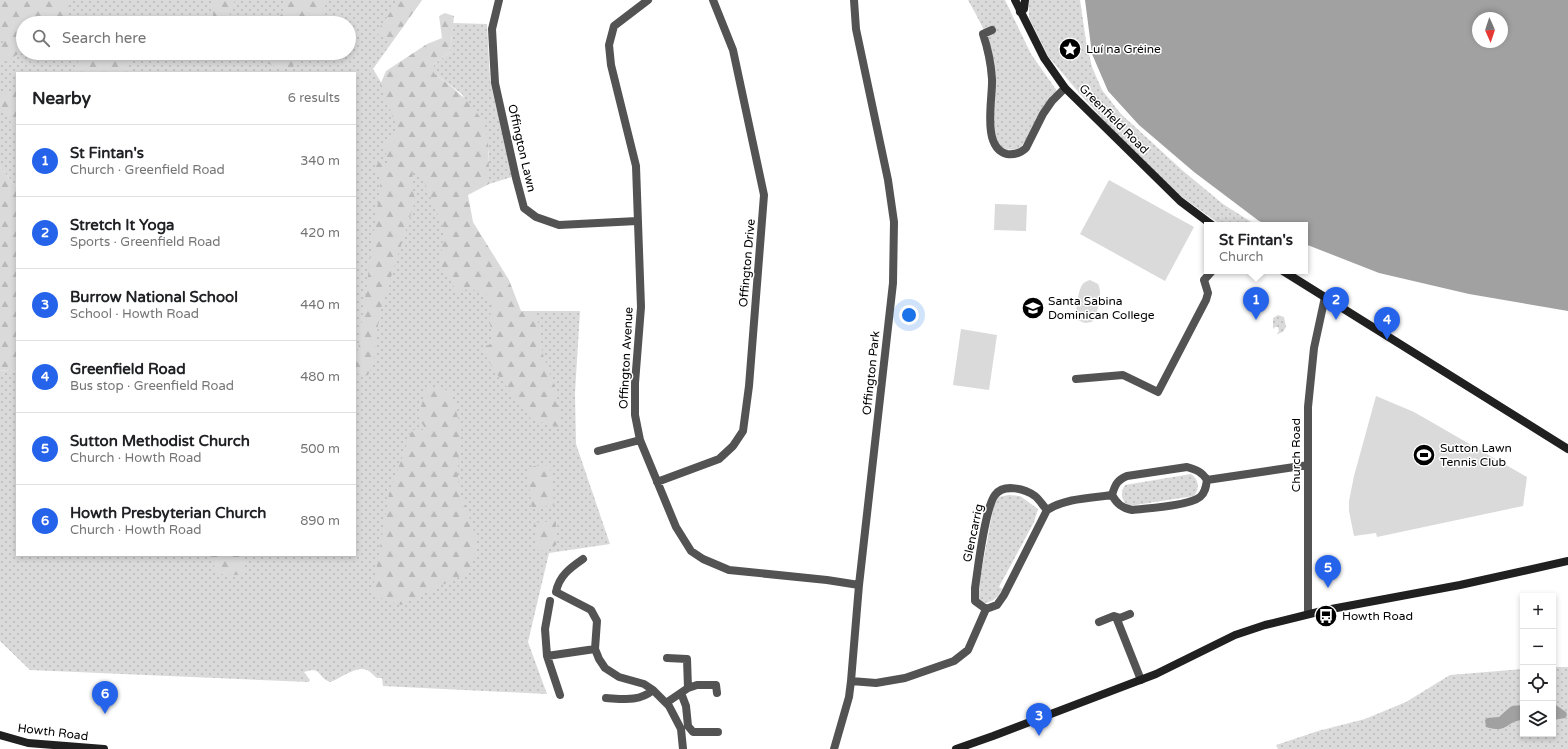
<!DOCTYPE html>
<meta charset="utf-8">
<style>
:root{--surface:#fff;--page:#f6f6f6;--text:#202124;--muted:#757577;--line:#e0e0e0;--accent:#2563eb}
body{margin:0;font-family:"Varela Round",sans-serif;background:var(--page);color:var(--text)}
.controls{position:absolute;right:12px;bottom:12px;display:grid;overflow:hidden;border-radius:0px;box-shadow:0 2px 6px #0003}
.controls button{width:36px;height:36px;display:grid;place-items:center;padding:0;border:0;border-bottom:1px solid var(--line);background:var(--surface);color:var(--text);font:20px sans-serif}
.compass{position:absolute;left:1472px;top:12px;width:36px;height:36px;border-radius:50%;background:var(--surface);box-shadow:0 2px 6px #0003;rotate:177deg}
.you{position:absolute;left:909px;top:315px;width:14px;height:14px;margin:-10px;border:3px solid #fff;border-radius:50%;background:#1a73e8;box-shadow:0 0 0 6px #1a73e833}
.badge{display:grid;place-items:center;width:26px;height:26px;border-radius:50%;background:var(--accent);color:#fff;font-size:13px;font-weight:700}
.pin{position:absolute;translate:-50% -33px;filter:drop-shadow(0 1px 2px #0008)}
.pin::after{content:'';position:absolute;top:21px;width:14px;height:12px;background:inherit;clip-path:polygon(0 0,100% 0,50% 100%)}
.popup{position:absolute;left:1204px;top:222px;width:104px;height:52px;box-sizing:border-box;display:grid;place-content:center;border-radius:0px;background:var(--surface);filter:drop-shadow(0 1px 3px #0005);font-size:13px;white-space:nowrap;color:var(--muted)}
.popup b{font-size:15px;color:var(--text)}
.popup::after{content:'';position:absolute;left:50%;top:100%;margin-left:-8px;border:8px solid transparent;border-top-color:var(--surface)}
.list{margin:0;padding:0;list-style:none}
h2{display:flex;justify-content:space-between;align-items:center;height:52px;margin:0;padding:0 16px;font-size:17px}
h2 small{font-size:13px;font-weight:400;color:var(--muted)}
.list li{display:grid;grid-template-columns:26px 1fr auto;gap:12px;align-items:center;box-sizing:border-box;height:72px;padding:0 16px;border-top:1px solid var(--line)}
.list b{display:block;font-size:15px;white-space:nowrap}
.list p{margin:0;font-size:13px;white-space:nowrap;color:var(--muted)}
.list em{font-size:13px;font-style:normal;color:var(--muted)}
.icon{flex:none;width:22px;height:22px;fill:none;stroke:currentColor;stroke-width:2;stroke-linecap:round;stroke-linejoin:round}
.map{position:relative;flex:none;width:1568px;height:749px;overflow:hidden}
.search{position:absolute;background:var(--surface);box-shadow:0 2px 6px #0003;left:16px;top:16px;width:340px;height:44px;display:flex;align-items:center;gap:10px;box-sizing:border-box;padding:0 14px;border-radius:22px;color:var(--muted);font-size:15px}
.panel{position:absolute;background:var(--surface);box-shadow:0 2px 6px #0003;left:16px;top:72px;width:340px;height:484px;border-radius:0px}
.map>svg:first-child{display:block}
</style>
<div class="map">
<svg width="1568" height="749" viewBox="0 0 1568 749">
<defs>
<pattern id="grass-dots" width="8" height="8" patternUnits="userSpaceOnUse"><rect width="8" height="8" fill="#dadada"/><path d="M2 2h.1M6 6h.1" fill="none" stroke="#b9b9b9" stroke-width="1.8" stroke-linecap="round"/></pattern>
<pattern id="forest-firs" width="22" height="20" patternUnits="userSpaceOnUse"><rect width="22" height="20" fill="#dadada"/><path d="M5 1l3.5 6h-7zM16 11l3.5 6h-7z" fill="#b9b9b9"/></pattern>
</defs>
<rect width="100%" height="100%" fill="#fff"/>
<path fill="url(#grass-dots)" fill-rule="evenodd" d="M0 0H422L373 69 521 311H580L575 393 576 444 610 544 549 553 528 642 547 694 383 686 382 678H377C374 676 371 672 367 670 356 665 340 679 330 682 317 677 322 666 304 672L310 680 309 682 30 670 0 641V371L9 370 17 372V555H355V73H17V188L0 167ZM23 23H349V53H23Z
M968 0H1005L1031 54 1057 91 1028 138 1019 149C1011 150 1002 151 998 142 988 122 997 88 994 65 991 39 980 22 968 0Z
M1029 0H1080L1086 41 1092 67 1102 90 1121 114 1182 170 1223 204 1256 225H1222L1210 217 1175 192 1111 128 1080 94 1048 56 1029 18Z
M453 23 487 24 490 80 512 177 489 184V152L462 94 434 73V64L450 52Z
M1278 315 1284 317 1286 327 1283 332 1277 334 1279 331 1278 327H1275L1273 329V318Z
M1191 474C1199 480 1200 488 1194 496L1129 506C1121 501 1120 492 1125 485Z
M1009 495 1020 496 1038 509 1034 522 999 587 1002 589C998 597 995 601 985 603L978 599 977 595 994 504 999 497Z
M1553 667H1568V749H1278L1276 745 1318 731 1365 719 1406 702 1450 675 1523 669V734H1553Z"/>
<path fill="url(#forest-firs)" d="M0 0H69L67 16 60 23H23V51L0 65V47L3 42 0 34Z
M213 0H235L229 16 222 18 213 16Z
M288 0H328L316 23H277Z
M399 0H422L392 42 376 33Z
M445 13 454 16 450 52 434 64V73C452 87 471 101 483 122 490 134 489 169 489 184L468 195 473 222 509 280 521 311 537 315 543 355 556 389 561 428 531 419 494 370 485 355 483 347 491 344 493 335 489 321 492 307 487 295 471 289 457 291 440 265 444 228 424 182 413 169 412 183 415 201 379 315 374 363 368 375 363 376 355 372 381 180 376 167 378 161 391 173 384 146 399 132 380 85 386 71 427 44 442 38 439 16Z
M91 53H129L127 73H77L76 72 79 58H89Z
M265 53H301L292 69H278L264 61Z
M17 88V133L8 117 0 110V96Z
M0 167 17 188V372L9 370 0 371Z
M425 386 451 391C454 404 459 418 460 431 461 446 457 461 458 477 460 513 490 535 467 573L401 605 372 595 389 494 412 430H427L419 420Z
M550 465 554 505 532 509 527 467Z
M556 521V545L538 552 534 523Z
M209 555H245L243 574 236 575 218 574Z"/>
<path fill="#dadada" d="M1109 180 1194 227 1165 281 1080 234Z
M995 204 1027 205 1026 231 994 230Z
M1090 280 1098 284C1103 293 1098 313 1092 322L1085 323 1077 320C1075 313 1078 291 1082 285 1084 282 1087 281 1090 280Z
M961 329 997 335 989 390 953 385Z
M1376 396 1414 412 1527 477 1523 506 1377 537 1376 533 1354 536 1349 511V501L1354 476Z"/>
<path fill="#a1a1a1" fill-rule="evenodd" d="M1085 0H1568V311L1469 294 1379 273 1305 244V225H1268L1259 221 1194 172 1139 125 1108 91 1092 54ZM1478 18H1502V42H1478Z
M1553 703 1566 712 1567 715 1565 718 1553 720Z
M1523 705V720C1505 721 1509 734 1486 727L1485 720 1487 718 1499 717 1509 708 1512 706Z"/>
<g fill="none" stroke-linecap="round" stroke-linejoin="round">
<path stroke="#535353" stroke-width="8" d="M499 0 492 29 495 83 516 178 524 208 536 217 559 225 637 221
M648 0 614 26 609 45 611 65 636 166 641 307 635 383V415L640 440 676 527 691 551 703 559 729 570 827 580 859 585
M992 30 983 34C988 49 991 63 992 79 993 98 981 148 1007 154 1015 155 1021 153 1026 148L1043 114 1052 101 1065 88
M1076 379 1123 375 1158 392 1206 300 1208 293 1204 280 1212 271
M598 451 640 440
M1207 480C1202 472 1197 470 1187 467L1127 476C1117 480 1115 485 1112 495 1117 504 1122 508 1132 510 1147 508 1189 506 1200 497 1205 493 1206 487 1207 480L1308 465
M657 482 719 459 733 446 743 431 749 386 764 195 733 50 713 0
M583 559C570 568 559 576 556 592L591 610 597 621 595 649 599 659 605 668 619 677 644 684 653 690 669 706 681 729 683 749
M550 601 545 629 547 656 560 695
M986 609 975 601V588C978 568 985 508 995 495 1004 483 1025 489 1035 496 1040 500 1043 506 1047 510
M1308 614V407L1314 348 1325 297
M1116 617 1141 680
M1099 622 1114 616 1120 618 1130 614
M547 656 595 649
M851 681 876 683 905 678 954 661 968 650 986 609 997 605 1004 595 1047 510C1066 498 1091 498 1112 495
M688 688 697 685H716L717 693
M681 693 686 706 688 726 693 732H718
M606 698C623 699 639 702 653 690
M666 703 688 688 687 659 667 658
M834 749 849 697 851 681 859 585 893 283 894 222 888 180 856 29 854 0"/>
<path stroke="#202020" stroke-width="8" d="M1015 0 1044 58 1065 88 1180 201 1212 225
M1020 12 1024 9 1025 0
M1283 271 1568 449
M0 735 28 743 104 749
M956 749 993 736 1156 674 1235 635 1265 625 1326 610 1460 585 1568 561"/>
</g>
<defs>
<g id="sight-disc" transform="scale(1.15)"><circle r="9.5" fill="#000" stroke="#fff"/><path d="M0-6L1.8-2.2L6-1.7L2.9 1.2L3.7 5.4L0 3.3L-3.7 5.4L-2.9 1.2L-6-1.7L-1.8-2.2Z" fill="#fff"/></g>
<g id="school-disc" transform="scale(1.15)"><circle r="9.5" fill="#000" stroke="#fff"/><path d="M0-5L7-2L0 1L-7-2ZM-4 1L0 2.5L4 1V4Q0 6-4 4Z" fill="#fff"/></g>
<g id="stadium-disc" transform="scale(1.15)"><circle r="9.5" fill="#000" stroke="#fff"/><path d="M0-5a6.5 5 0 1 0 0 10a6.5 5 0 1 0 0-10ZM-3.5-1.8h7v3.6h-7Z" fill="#fff"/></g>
<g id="bus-disc" transform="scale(1.15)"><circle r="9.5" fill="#000" stroke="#fff"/><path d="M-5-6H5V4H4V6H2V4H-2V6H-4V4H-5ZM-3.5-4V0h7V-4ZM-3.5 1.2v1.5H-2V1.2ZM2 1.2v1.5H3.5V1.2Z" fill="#fff"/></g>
</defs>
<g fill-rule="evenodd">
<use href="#sight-disc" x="1070" y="49"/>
<use href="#school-disc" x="1033" y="308"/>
<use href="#stadium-disc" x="1424" y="455"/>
<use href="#bus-disc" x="1326" y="616"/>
</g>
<g text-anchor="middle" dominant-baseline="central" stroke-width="3" stroke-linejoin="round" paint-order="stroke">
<g font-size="12" fill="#000" stroke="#fff" text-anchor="start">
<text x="1086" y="49">Luí na Gréine</text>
<text x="1048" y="301">Santa Sabina<tspan x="1048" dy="14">Dominican College</tspan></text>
<text x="1440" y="448">Sutton Lawn<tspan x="1440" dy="14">Tennis Club</tspan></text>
<text x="1342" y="616">Howth Road</text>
</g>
<g font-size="12" fill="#000" stroke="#fff">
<text transform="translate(1114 119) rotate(45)">Greenfield Road</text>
<text transform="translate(522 148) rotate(77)">Offington Lawn</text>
<text transform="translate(747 263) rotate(-85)">Offington Drive</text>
<text transform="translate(626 358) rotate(-87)">Offington Avenue</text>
<text transform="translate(871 373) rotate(-84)">Offington Park</text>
<text transform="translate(1296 455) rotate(-90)">Church Road</text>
<text transform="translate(973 533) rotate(-78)">Glencarrig</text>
<text transform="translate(53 732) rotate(7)">Howth Road</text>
</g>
</g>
</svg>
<div class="controls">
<button>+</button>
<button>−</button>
<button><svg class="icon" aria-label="locate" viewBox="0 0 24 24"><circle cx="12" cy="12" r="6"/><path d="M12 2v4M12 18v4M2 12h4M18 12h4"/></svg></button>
<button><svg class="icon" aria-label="layers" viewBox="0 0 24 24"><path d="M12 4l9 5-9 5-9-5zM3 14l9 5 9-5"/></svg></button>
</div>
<svg class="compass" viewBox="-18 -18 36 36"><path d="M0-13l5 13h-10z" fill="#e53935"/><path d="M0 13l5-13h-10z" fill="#757577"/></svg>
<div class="you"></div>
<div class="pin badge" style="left:1256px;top:320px">1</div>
<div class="popup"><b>St Fintan's</b>Church</div>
<div class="pin badge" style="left:1336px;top:320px">2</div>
<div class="pin badge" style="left:1039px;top:736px">3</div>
<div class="pin badge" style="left:1387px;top:340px">4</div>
<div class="pin badge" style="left:1328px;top:588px">5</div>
<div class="pin badge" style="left:105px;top:714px">6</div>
<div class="search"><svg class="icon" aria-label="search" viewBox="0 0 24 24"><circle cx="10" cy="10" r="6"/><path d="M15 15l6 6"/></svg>Search here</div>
<section class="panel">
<h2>Nearby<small>6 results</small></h2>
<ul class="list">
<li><span class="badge">1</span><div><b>St Fintan's</b><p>Church · Greenfield Road</p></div><em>340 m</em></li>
<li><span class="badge">2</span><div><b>Stretch It Yoga</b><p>Sports · Greenfield Road</p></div><em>420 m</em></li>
<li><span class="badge">3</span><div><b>Burrow National School</b><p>School · Howth Road</p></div><em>440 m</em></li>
<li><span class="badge">4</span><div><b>Greenfield Road</b><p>Bus stop · Greenfield Road</p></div><em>480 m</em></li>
<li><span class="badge">5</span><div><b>Sutton Methodist Church</b><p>Church · Howth Road</p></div><em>500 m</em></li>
<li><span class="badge">6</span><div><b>Howth Presbyterian Church</b><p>Church · Howth Road</p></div><em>890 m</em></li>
</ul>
</section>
</div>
